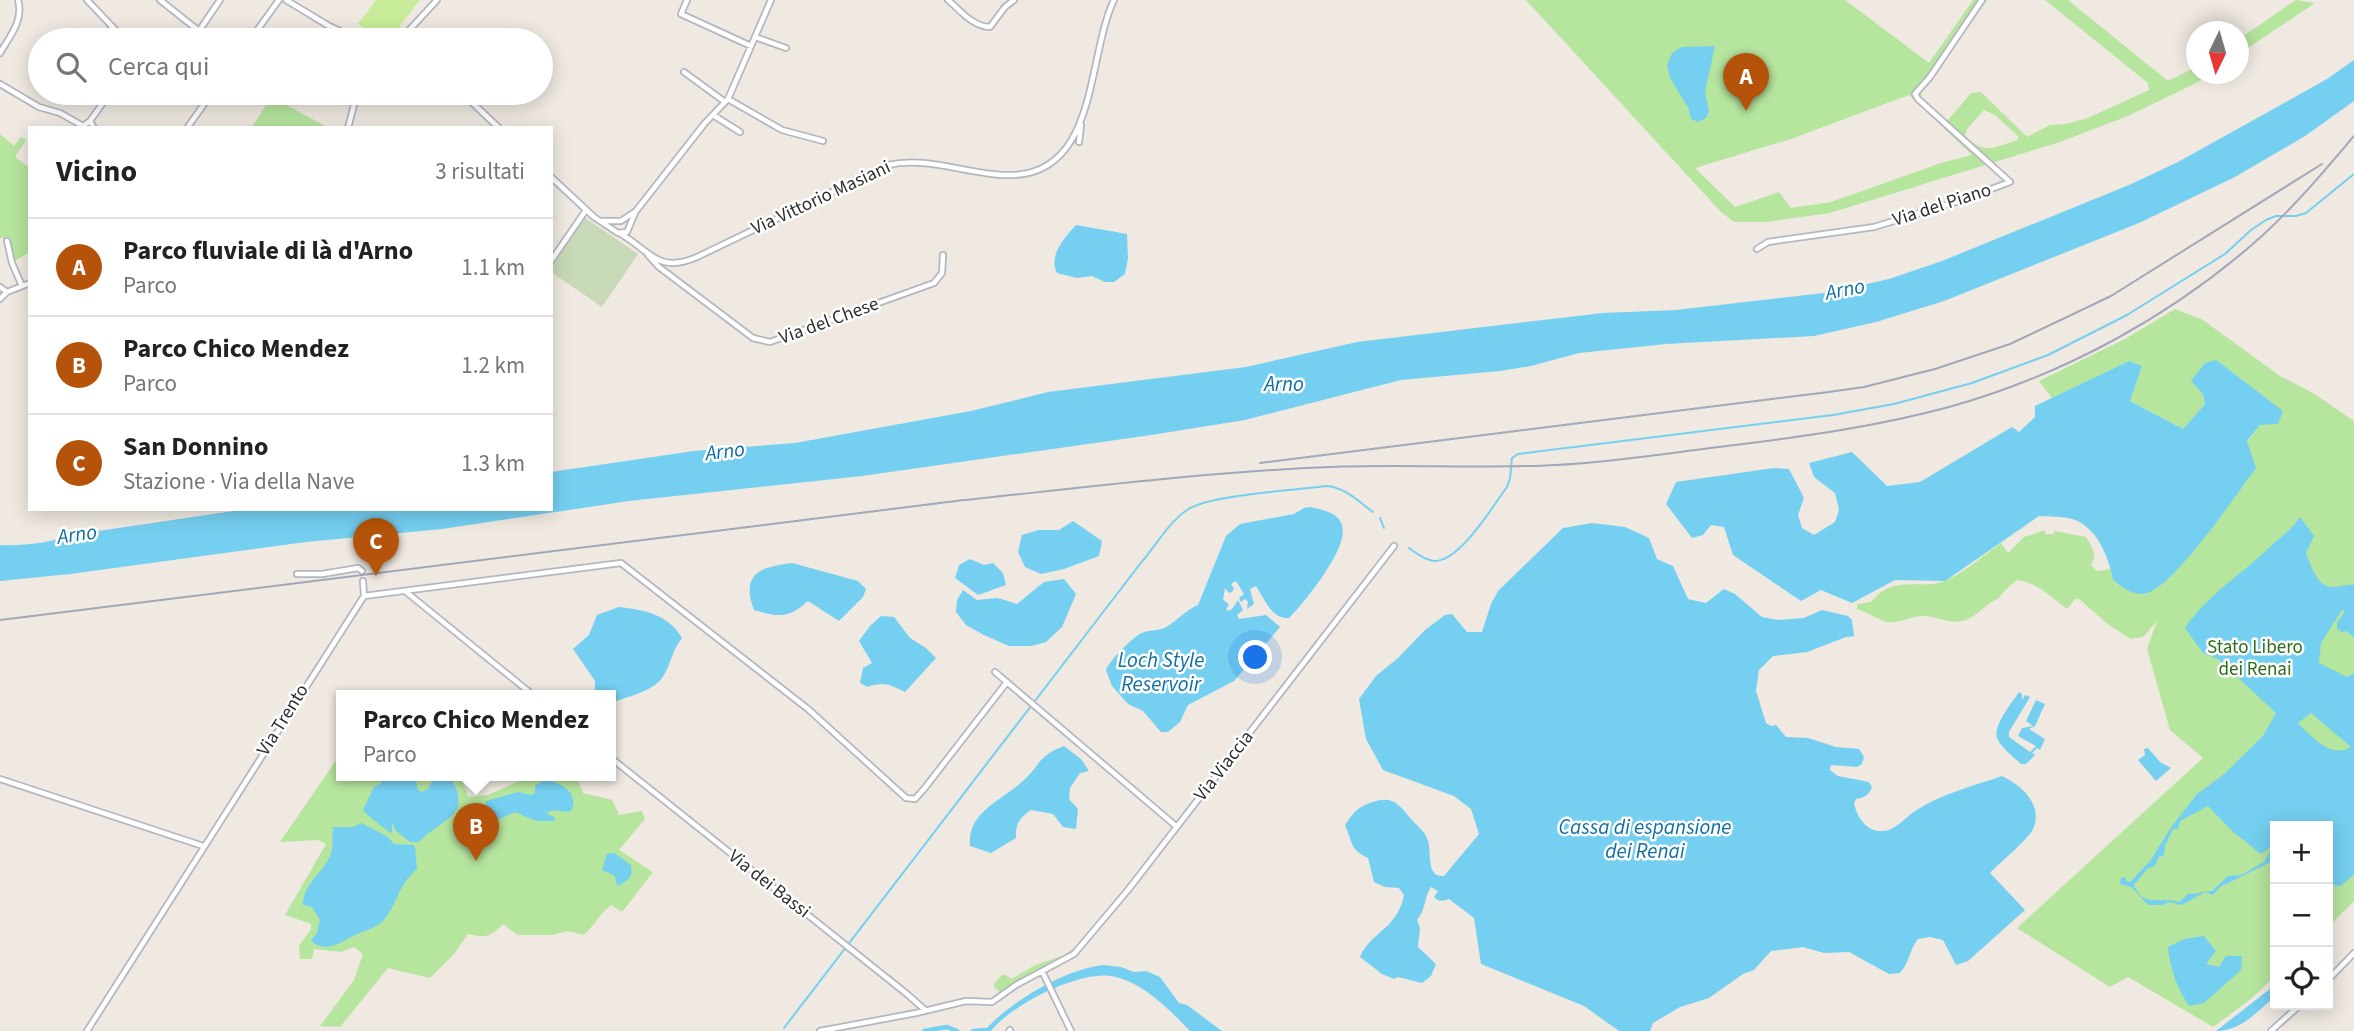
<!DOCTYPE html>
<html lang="it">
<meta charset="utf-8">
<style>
:root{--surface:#fff;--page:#f6f6f6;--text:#222;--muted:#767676;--line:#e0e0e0;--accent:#b45309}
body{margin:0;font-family:"Source Sans 3",sans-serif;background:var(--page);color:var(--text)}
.controls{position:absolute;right:21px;bottom:21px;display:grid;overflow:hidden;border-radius:0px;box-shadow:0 4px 18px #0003}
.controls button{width:63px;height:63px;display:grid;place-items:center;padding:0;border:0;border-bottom:2px solid var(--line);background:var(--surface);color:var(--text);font:35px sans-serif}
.compass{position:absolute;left:2186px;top:21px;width:63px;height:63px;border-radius:50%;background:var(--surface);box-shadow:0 4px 18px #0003;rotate:185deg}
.you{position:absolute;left:1256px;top:658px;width:24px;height:24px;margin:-18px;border:5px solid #fff;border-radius:50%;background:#1a73e8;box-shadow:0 0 0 10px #1a73e833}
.badge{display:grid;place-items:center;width:46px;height:46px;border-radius:50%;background:var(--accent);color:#fff;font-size:23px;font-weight:700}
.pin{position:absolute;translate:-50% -58px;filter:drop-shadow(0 2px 4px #0008)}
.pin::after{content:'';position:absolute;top:37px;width:24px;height:21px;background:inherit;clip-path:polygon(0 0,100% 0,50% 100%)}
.popup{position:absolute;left:336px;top:690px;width:280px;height:91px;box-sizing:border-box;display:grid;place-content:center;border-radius:0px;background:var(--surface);filter:drop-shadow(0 2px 5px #0005);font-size:23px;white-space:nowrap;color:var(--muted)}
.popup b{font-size:26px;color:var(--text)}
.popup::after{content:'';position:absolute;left:50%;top:100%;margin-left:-14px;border:14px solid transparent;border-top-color:var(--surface)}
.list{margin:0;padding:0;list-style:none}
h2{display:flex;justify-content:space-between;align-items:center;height:91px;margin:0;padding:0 28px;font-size:30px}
h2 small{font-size:23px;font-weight:400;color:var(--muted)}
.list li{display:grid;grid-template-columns:46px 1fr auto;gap:21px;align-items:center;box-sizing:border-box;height:98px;padding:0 28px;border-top:2px solid var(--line)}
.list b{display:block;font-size:26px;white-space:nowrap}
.list p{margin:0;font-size:23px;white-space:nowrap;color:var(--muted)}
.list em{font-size:23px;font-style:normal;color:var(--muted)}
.icon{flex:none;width:38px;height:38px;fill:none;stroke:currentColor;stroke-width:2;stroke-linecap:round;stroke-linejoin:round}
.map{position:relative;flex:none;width:2354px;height:1031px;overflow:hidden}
.search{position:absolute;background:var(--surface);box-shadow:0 4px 18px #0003;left:28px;top:28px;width:525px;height:77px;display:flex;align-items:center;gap:18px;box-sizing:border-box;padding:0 24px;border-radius:38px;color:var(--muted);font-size:26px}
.panel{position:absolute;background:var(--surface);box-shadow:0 4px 18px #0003;left:28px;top:126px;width:525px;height:385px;border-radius:0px}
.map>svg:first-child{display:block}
</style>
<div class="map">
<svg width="2354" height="1031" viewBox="0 0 2354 1031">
<rect width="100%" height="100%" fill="#efe9e1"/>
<path fill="#b6e59e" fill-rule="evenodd" d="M1526 0H1845L1929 63 1973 0H1987L1932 78 1921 90 1922 98 1944 119 1948 120 1971 93 1981 92 2027 137 2050 125 2066 124 2088 118 2149 90 2148 83 2045 0H2068L2168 81 2196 67V74H2210L2196 83 2128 116 2057 143 1830 213 1766 222H1734L1721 212ZM1909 95 1972 155 1941 163 1831 202 1791 208 1779 192 1735 207 1695 168 1791 139ZM1984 110 1995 115 2018 136V140C1993 147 1986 156 1965 136L1967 129Z
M2296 0 2315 3 2239 54V39Z
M270 99 277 100 329 128H251Z
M0 134 14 146 21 137 26 140 15 157 30 168V252L13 262 8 241 3 237 0 239Z
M2175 309 2203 320 2280 376 2313 393 2354 421V901L2328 927V826H2275V976L2251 999 2213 1027 2128 977 2110 987 2017 928 2203 758 2170 730 2147 649 2157 621 2143 637 2131 639 2110 626 2079 599H2075L2067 609C2052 598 2037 582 2017 580L2005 590 1999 598C1986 603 1980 614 1968 619 1955 626 1938 617 1925 616 1912 615 1900 624 1887 622 1879 620 1867 612 1857 609V604L1871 602C1895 572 1923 592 1947 580 1966 571 1984 555 2001 543L2008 553 2024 537 2045 530V534H2054V531L2086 537C2092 548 2098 555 2091 565L2097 571 2111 569 2113 580 2247 442 2260 425 2203 394 2205 404 2183 429 2130 401 2142 366 2129 361 2052 398 2039 381 2125 339Z
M341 753V775H461L468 797 488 795 533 775H576L583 793 612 800 619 815 642 811 645 819 619 850 653 872 622 912 611 905C599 914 595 926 583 935L567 931 553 935H518L503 924C491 937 485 938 468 934L454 954 430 978 388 968 340 1027 320 1026 354 980 363 954 354 947 341 952 314 949 312 959H300L299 946 311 929V924L285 915 326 844 318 840 280 842Z
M1083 940 1072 953 1064 958 1000 992 994 987V984L1003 974 1012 979 1035 965 1065 955Z"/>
<path fill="#c8d9b8" d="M584 217 638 254 602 307 551 272V266Z"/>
<path fill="#c9ec9a" d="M376 0H420L389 40H380L358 24Z"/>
<path fill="#75cff0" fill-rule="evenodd" d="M1715 46 1705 92 1709 111 1706 118 1698 122 1691 119 1689 109 1670 78 1667 65 1672 53 1682 47Z
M2354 60V101L2305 136 2235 177 2139 223 1944 301 1876 322 1814 336 1666 344 1579 353 1531 366 1500 371 1401 380 1245 420 1151 435 862 476 629 501 442 529 306 542 70 574 0 581V545C22 546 51 543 71 535L247 509H551V472L694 451 795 443 971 411 1048 392 1246 367 1357 342 1603 313 1676 310 1832 292 1889 279 1942 261 2129 185 2178 162 2277 107 2327 79Z
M1076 225 1127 234 1128 258 1125 274 1114 282H1105L1092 276 1077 278 1057 273C1048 255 1065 237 1076 225Z
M2216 360 2283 411 2278 424 2260 425 2247 441 2256 468C2236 495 2175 585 2147 593 2134 597 2122 587 2113 580 2109 558 2097 526 2072 519 2062 516 2049 517 2039 516L1945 581 1895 580 1852 603 1821 590 1801 601 1733 555 1724 527 1711 525 1703 535 1692 538 1666 504 1676 482 1774 468 1789 469 1804 498 1798 515 1802 528 1814 535 1835 522 1839 510 1835 493 1814 477 1809 463 1852 452 1887 486 1920 482 2012 427 2019 432 2035 417V406L2129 361 2142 366 2130 401 2183 429 2205 404 2203 394 2191 381 2205 363Z
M1311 507C1322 510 1338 512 1342 525 1350 547 1304 603 1289 618 1272 620 1264 598 1256 586L1250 589 1254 604 1247 609 1248 602 1245 599 1241 602 1239 598 1244 594 1236 581 1231 584 1234 589 1232 592 1229 593 1225 588 1223 599 1229 605 1226 609 1228 611 1232 609 1238 600 1243 610 1237 615 1239 619 1266 615 1280 627 1234 681 1188 705 1180 722 1168 732H1161L1143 711 1128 704 1112 686 1106 670C1110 660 1130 640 1140 634 1148 629 1158 632 1166 627 1178 620 1186 610 1198 605L1226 536 1240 524 1294 514 1304 508Z
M2300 517 2314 536 2306 553C2311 565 2316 584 2330 587 2338 588 2346 584 2354 585V638L2347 631 2342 632 2337 629V623L2345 611 2342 610 2321 643 2319 663 2347 677 2354 673V874L2341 886 2328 884V826H2275V860L2220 887 2213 895 2205 892 2182 905 2169 902 2163 905H2148L2131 887 2120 884 2121 878 2125 877 2126 881 2130 882 2150 861 2172 826 2197 794 2223 775 2263 736 2276 713 2218 659 2203 653 2185 628C2206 596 2242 574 2269 548 2280 537 2292 530 2300 517ZM2311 713 2351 747C2331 759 2312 737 2298 723ZM2208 806 2232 831 2261 854 2273 845 2264 862 2241 875 2228 876 2212 891C2203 891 2197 894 2188 894L2179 902C2162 896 2143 909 2134 885L2147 869 2155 866 2159 856 2161 857 2164 855 2165 846 2173 829H2178L2180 821Z
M1073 521 1102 541 1099 556 1064 569 1041 574 1025 567 1018 552 1022 535 1039 530H1059Z
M1592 523 1625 527 1649 538 1657 559 1673 566 1688 599 1706 603 1724 589 1735 594 1762 617 1778 620 1804 618 1822 610 1848 616 1852 620 1854 636 1846 637 1807 652 1773 656 1759 670 1756 691 1766 723 1771 726 1776 725 1786 737 1808 738 1836 747 1859 749 1864 757 1862 764 1857 767 1831 765 1830 770 1838 776 1869 782 1872 787C1869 795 1864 798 1856 799L1854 804C1858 818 1866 832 1883 831 1895 831 1906 817 1915 811 1941 794 1973 786 2002 776 2021 785 2044 805 2033 829 2028 840 1999 863 1990 873L2025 910 1968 961 1956 965 1943 940 1930 937 1918 939C1909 950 1910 962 1900 973L1889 974 1849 952 1824 953 1803 947 1771 951 1754 970 1743 974 1709 998 1680 1007 1653 1023 1650 1031H1619L1584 1006 1481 964 1474 918 1449 899C1443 901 1439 902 1434 897L1438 891 1431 887C1424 897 1426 910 1417 920L1420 928 1418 947 1436 964 1431 976 1422 983 1398 977 1394 979 1382 974 1360 957C1370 932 1397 930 1404 895L1399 888 1385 887 1374 882 1368 858C1348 848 1354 843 1345 826 1350 816 1357 808 1367 804 1392 794 1397 802 1412 820 1418 827 1425 831 1428 841 1431 850 1428 865 1434 873 1437 876 1440 876 1444 876L1479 834 1471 809 1454 796 1383 770 1366 739 1359 699 1376 676 1398 658 1425 630 1445 615 1452 614 1467 632H1482L1491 604 1498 591 1563 528Z
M970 559 984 565 993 563 1003 573 1006 585 978 595 955 578 959 565Z
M792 563 858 581 866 589 863 597 839 621 808 601C788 619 779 617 754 610 740 573 761 567 792 563Z
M1064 579 1076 594 1062 627 1046 642 1031 646H1009L984 635 966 625 956 612 957 600 963 590 977 600 998 598 1017 604 1044 582Z
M619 607C645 610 668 614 682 638 671 651 671 666 662 678 652 692 626 697 611 703V695H595V681L573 649 589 635 597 615Z
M881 616 894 617 910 638 926 648 936 658 905 692C891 685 883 681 868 687L860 683 863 668 872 663 859 641 870 626Z
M2019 692 2022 694V700L2025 695 2030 697 2009 732V737L2030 752 2036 746 2018 736 2022 728 2033 726 2026 721 2036 700 2045 704 2035 726 2029 729 2045 739 2040 750 2037 748 2032 753 2035 755 2026 764H2021C2014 757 2001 748 1997 738 1993 725 2012 703 2019 692Z
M1064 746 1081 759 1089 771 1080 773 1070 788 1069 799 1078 809 1076 829 1063 827 1053 814 1031 810C1020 817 1015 824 1016 838L991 853 970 846C967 812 1001 801 1023 781 1042 764 1036 757 1064 746Z
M2148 748 2160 762 2171 768 2156 781 2138 760 2145 755 2144 749Z
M378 775H415L418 790 422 792 428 789 434 778 449 775C475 816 443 817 419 842H410L396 831 392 822V832L390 833C382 825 369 818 363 810L374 787 382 783Z
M544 780C561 782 580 793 571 811 561 814 558 807 546 813L554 817 555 821H536L515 812 498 820 485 811 486 801 518 792 531 795 535 793V786Z
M361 823 387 836 394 844 413 845 415 847 417 869C397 886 398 903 384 920 378 927 364 931 355 935 341 942 325 955 311 940L317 933 320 920 312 907 303 905C303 882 327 871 332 850 333 843 332 835 333 827H354Z
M614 853 631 865C633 878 628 881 617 886L615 876 602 870 607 854Z
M2204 936 2216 951 2206 964 2219 967 2226 956H2242L2241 970 2204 1003 2189 1006C2177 988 2170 969 2168 947L2184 939Z
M1103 965 1121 967 1134 972 1146 971 1160 977 1179 1003 1187 1005 1222 1031H1190C1170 1010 1142 981 1111 976 1078 971 1011 1005 991 1031H984C1010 1002 1065 969 1103 965Z
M2275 985V996C2257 1012 2241 1031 2216 1031Z"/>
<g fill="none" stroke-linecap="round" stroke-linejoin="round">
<path stroke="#75cff0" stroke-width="2" d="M1380 518 1384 528
M1409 548C1416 553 1424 560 1434 561 1460 562 1492 507 1507 487L1510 479 1512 458 1518 454 1833 415 1894 404 1972 383 2048 355 2127 315 2225 254 2251 230 2266 220 2276 216H2296L2306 213 2354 174
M784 1028 1140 564C1155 547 1168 523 1187 510 1208 495 1296 490 1326 486 1345 487 1359 502 1373 512"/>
<path stroke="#75cff0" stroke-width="4.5" d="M924 1031 947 1027 957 1031
M973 1031 987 1030"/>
<g stroke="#b4b7c1" stroke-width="8">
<path id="street" d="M87 0 125 40
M160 0 199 31 198 40
M286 0 329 26 360 40
M687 0 681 14 751 46
M948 0C960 10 973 27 990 27L1005 7 1014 0
M199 31 220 0
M755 37 786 48
M100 40 112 28
M250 40 279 0
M400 40 437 0
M0 53C10 36 24 20 18 0
M684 72 725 102
M0 84 39 107 60 113 83 126 90 121
M462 93 499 128
M728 99 782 130 823 141
M713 115 740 132
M94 128 90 121 110 93
M187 128 212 93
M348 128 357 93
M1079 142 1081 125
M551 177 594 217 618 233 627 232 635 213
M601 221H621L636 211 705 123 728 99 771 0
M621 234C650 251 658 274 697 257L888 165C926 156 967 174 1005 175 1099 179 1086 58 1114 0
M7 241 12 263 22 286
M1757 249 1768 242 1874 227 1959 201 2010 182 1918 99 1915 94 1930 77 1982 0
M648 255 659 267 753 338 770 342 934 283 942 273 943 255
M551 261 586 210
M0 287 7 292
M0 299 7 292 30 283
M297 574H322L358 568 362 571
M363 581 364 596
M405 591 533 695
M364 596 621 563 808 709 906 798 915 799 924 789 1007 682
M995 672 1177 827
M611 758 907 994 925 1010
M0 779 203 846
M1042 971 1071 1031
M2328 980 2354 953
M87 1031 364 596
M820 1031 916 1013 966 1001 992 1002 1016 985 1074 954 1128 890 1394 546
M1009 1031 1010 1030
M2271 1031 2300 1005"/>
</g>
<use href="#street" stroke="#fff" stroke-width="4.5"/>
<path stroke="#a3a6b8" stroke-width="2" d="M1260 463 1829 392 1864 387 1935 369 2010 344 2111 296 2322 164
M0 620 956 501C1080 488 1205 472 1330 467 1405 464 1481 469 1556 465 1616 462 1675 452 1735 445 1807 436 1879 426 1949 407 2064 375 2174 315 2263 235 2296 205 2325 170 2354 136"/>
</g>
<g text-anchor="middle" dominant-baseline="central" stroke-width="5" stroke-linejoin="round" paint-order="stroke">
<g font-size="19" fill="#2e2e2e" stroke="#fff">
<text transform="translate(821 198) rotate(-25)">Via Vittorio Masiani</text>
<text transform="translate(1942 205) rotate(-18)">Via del Piano</text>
<text transform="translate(829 321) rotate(-20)">Via del Chese</text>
<text transform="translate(283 720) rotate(-58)">Via Trento</text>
<text transform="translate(1224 766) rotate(-52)">Via Viaccia</text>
<text transform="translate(769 884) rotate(38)">Via dei Bassi</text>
</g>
<g font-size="19" fill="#2c6e1b" stroke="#fff">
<text x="2255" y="647">Stato Libero<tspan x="2255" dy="22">dei Renai</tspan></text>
</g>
<g font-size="21" font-style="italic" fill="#0d6fa3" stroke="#fff">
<text transform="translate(1845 289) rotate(-11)">Arno</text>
<text x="1284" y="384">Arno</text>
<text transform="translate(725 451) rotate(-7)">Arno</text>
<text transform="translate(77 534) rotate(-8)">Arno</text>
<text x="1161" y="660">Loch Style<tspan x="1161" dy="24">Reservoir</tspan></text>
<text x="1645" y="827">Cassa di espansione<tspan x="1645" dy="24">dei Renai</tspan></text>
</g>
</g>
</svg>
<div class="controls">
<button>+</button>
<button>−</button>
<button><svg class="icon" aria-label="locate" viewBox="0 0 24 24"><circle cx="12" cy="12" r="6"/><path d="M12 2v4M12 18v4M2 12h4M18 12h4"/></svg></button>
</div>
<svg class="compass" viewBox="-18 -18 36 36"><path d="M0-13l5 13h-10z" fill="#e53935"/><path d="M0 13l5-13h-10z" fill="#767676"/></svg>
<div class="you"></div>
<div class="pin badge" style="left:1746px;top:111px">A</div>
<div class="pin badge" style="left:476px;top:861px">B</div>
<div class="popup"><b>Parco Chico Mendez</b>Parco</div>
<div class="pin badge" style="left:376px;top:576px">C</div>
<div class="search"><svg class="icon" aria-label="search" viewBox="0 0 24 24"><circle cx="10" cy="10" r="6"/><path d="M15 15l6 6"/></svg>Cerca qui</div>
<section class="panel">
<h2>Vicino<small>3 risultati</small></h2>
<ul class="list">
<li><span class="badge">A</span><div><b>Parco fluviale di là d'Arno</b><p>Parco</p></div><em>1.1 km</em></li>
<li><span class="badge">B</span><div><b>Parco Chico Mendez</b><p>Parco</p></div><em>1.2 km</em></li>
<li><span class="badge">C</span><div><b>San Donnino</b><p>Stazione · Via della Nave</p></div><em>1.3 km</em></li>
</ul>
</section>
</div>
